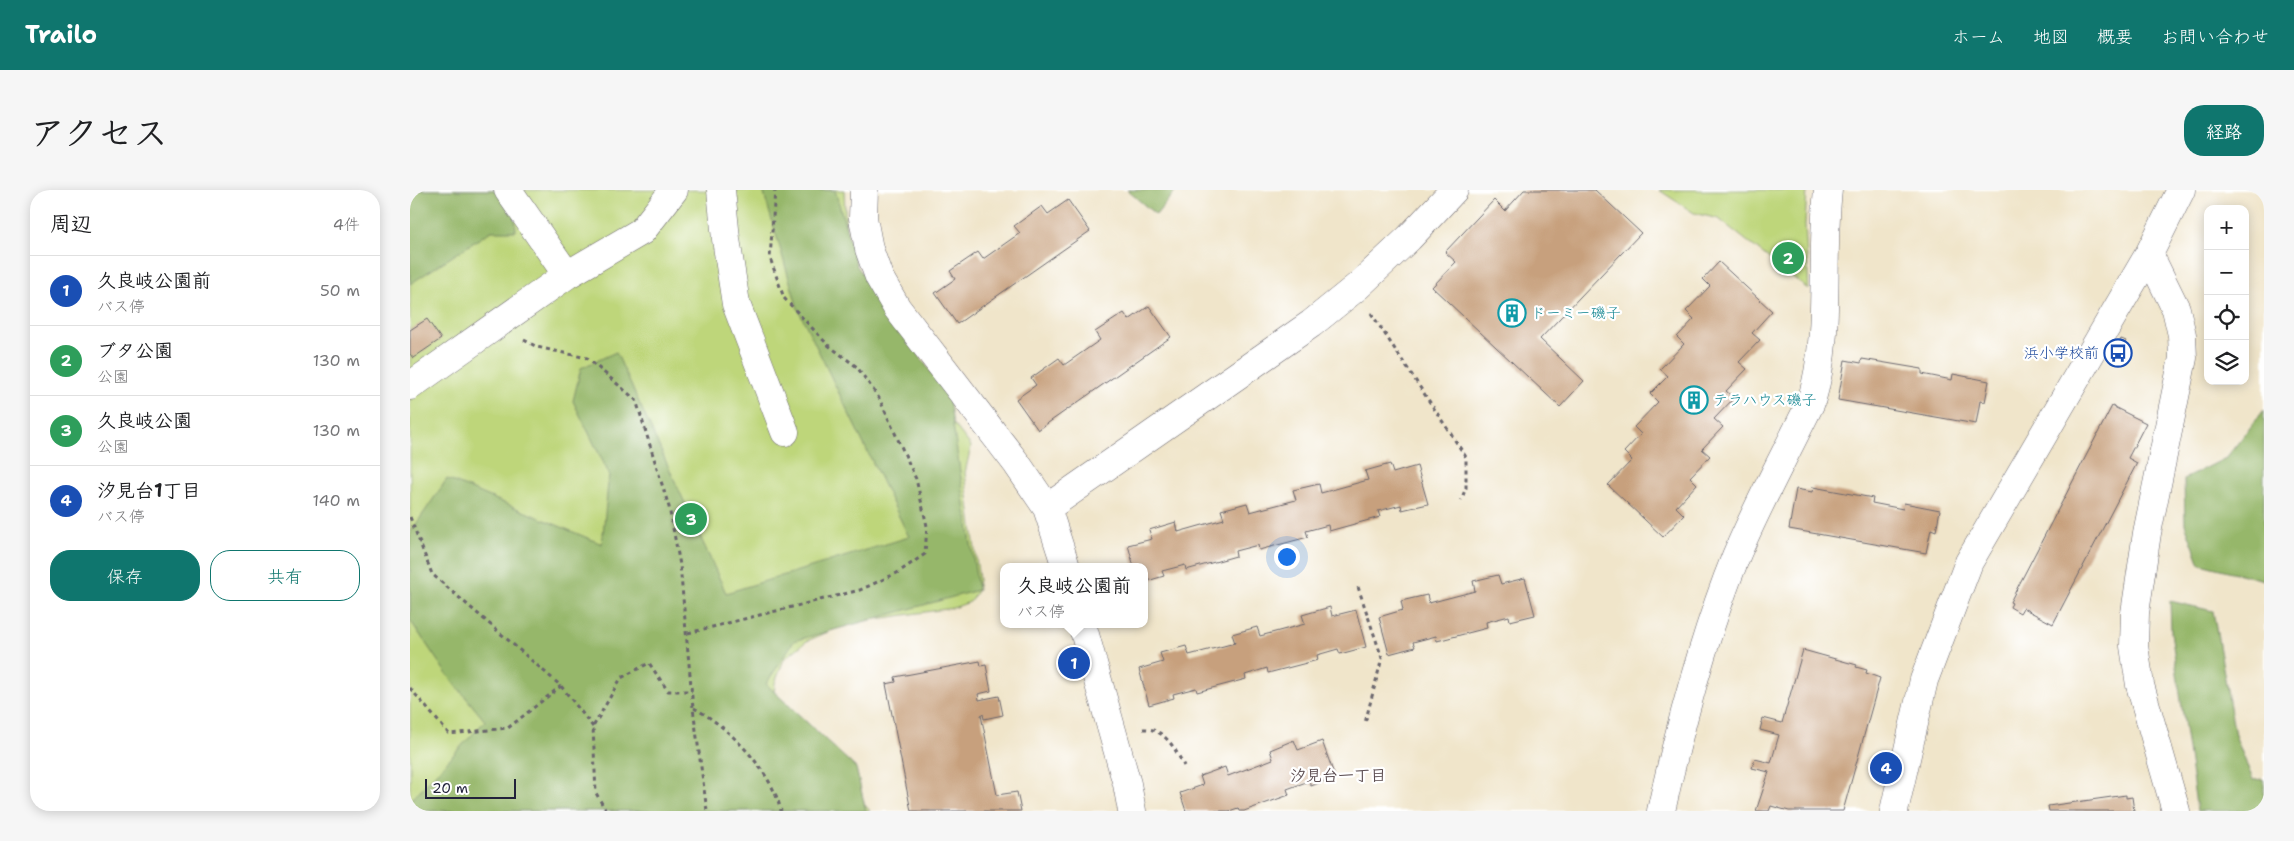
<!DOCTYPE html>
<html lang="ja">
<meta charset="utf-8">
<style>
:root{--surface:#fff;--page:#f6f6f6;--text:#202124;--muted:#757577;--line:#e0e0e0;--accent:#0f766e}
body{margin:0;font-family:"Shantell Sans","Klee One",sans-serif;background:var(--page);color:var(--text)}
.controls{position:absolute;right:15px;top:15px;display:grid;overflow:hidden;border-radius:10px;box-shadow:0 2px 12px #0003}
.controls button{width:45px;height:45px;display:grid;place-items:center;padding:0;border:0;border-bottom:1px solid var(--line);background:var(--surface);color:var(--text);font:25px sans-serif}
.scale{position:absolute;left:15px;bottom:12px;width:91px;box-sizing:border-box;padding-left:5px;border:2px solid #22223b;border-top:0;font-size:14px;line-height:18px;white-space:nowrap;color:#22223b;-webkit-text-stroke:4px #fff;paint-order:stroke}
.you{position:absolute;left:876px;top:366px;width:18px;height:18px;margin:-12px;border:4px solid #fff;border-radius:50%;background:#1a73e8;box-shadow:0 0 0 8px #1a73e833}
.badge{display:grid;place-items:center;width:32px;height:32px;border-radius:50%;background:var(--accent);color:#fff;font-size:16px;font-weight:700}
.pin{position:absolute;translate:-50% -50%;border:2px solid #fff;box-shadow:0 1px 5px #0006}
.popup{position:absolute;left:590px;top:373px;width:148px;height:65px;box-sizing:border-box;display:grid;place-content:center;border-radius:10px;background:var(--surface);filter:drop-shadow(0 1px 4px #0005);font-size:16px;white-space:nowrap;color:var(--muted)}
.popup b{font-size:19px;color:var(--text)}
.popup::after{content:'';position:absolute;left:50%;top:100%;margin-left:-10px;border:10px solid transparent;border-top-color:var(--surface)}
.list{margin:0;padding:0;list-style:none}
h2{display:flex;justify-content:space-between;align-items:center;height:65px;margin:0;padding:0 20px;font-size:21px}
h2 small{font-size:16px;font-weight:400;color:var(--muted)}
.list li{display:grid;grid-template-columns:32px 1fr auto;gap:15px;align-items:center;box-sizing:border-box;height:70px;padding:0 20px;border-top:1px solid var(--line)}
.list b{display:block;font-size:19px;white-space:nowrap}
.list p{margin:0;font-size:16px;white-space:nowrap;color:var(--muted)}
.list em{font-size:16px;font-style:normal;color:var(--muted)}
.actions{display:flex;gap:10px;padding:15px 20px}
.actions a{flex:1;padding:11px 0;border:1px solid var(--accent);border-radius:20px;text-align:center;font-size:18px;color:var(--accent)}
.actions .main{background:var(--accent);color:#fff}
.icon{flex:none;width:28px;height:28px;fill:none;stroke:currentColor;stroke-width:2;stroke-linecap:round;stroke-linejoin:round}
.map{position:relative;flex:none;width:1854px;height:621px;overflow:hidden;border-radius:20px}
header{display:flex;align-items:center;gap:30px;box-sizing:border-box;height:70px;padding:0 25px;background:var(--accent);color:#fff}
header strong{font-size:24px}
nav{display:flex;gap:28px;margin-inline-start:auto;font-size:18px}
.intro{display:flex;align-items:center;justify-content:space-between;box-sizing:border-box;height:120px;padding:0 30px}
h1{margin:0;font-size:35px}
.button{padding:12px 22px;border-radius:20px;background:var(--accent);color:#fff;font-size:18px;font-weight:700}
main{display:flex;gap:30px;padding:0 30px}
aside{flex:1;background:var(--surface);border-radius:20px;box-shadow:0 2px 12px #0003}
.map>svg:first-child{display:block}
</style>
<header>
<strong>Trailo</strong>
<nav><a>ホーム</a><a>地図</a><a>概要</a><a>お問い合わせ</a></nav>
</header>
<div class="intro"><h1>アクセス</h1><a class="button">経路</a></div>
<main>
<aside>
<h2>周辺<small>4件</small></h2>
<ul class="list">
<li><span class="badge" style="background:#1a4fb4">1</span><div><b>久良岐公園前</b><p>バス停</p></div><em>50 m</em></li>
<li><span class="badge" style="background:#2e9e5b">2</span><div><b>ブタ公園</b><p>公園</p></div><em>130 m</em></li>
<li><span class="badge" style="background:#2e9e5b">3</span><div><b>久良岐公園</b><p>公園</p></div><em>130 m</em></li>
<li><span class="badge" style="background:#1a4fb4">4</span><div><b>汐見台1丁目</b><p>バス停</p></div><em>140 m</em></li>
</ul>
<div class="actions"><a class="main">保存</a><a>共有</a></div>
</aside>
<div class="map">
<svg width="1854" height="621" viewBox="0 0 1854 621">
<rect width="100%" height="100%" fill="#fff"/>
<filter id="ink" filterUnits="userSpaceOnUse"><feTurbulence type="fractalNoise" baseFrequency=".02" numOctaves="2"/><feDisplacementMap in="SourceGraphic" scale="10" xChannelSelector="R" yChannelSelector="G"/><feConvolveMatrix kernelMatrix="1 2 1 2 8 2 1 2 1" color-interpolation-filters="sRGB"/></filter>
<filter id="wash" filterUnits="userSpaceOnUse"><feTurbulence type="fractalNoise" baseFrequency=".0096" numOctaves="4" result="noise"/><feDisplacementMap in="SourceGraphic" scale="20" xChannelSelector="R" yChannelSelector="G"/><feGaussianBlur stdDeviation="1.12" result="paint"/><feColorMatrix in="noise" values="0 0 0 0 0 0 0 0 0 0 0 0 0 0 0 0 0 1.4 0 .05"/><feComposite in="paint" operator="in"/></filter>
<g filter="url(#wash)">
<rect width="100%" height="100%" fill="#f0e5ca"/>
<path fill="#bed67a" stroke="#707c5a" d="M0 0H434L437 58 506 186 561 256 555 283 569 390 567 401 560 412 543 418 439 433 397 451 374 469 365 493 364 506 460 621H0Z
M1249 0H1397L1395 35 1399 100 1309 29 1284 23Z"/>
<path fill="#96b76a" stroke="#5c6c52" d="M0 0H103L106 41H81L0 94Z
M353 0H425L447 76 539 208 568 400 384 451 356 494 446 578 456 621H0V611L75 531 36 483 0 430V343L37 289 192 354 199 284 163 211 171 178 206 162 316 403 499 347 388 119Z
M717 0H766L746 25Z
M1854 220V390L1790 374 1775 334 1774 289 1816 268Z
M1760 411 1803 421 1825 545 1843 590 1854 589V621H1787L1761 442Z"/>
<g id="blocks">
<path fill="#c7a07d" d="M1114 0H1185L1231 43 1130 149 1174 191 1150 217 1022 97 1046 72 1035 62 1084 10 1095 21Z
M658 10 680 41 547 134 525 103 545 89 540 81 568 62 573 69 610 43 604 36 632 16 638 24Z
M1309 72 1362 121 1342 143 1350 150 1329 172 1337 179 1316 201 1324 208 1304 229 1313 237 1292 259 1300 266 1280 287 1287 294 1266 317 1274 325 1253 347 1198 295 1222 270 1214 262 1231 244 1224 237 1248 212 1240 204 1258 186 1250 179 1274 154 1267 147 1284 129 1276 121 1300 96 1293 89Z
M739 116 761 147 628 240 606 209 626 195 621 188 649 168 654 175 690 150 685 142 714 123 719 130Z
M17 129 31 149 3 168 0 164V140Z
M1711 149 1716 151 1709 165 1704 162Z
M1452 169 1512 179V184L1542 190 1543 184 1579 191 1575 212 1570 211 1566 234 1428 210 1435 170 1451 173Z
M1702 216 1736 233 1718 268 1727 273 1643 434 1613 418 1610 423 1600 417 1602 413 1600 412Z
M980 274 983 283 1007 276 1018 314 992 320 991 315 968 321 970 327 919 341 918 335 896 341 898 347 849 360 848 355 825 361 826 366 776 380 775 375 752 381 754 386 734 392V377H724L718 355 742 349 739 340 766 332 768 342 814 329 811 320 837 313 840 322 886 310 883 300 909 294 911 303 958 290 955 281Z
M1403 297 1463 308 1462 313 1493 319 1494 313 1530 320 1526 341 1521 339 1516 363 1379 339 1386 299 1402 302Z
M1088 385 1091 394 1115 388 1125 425 1100 431 1099 426 1076 432 1077 438 1027 451 1026 446 1003 452 1005 457 979 464 969 427 993 420 991 411 1017 405 1019 413 1065 401 1063 391Z
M920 417 922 426 946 420 956 457 930 464 928 459 907 465 908 470 858 483 857 478 835 485 836 489 787 502 786 498 763 504 764 508 739 515 729 479 753 472 750 463 776 456 779 465 825 453 822 444 847 437 850 446 895 434 892 425Z
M1393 460 1447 475 1446 477 1457 480 1456 483 1470 488 1433 621H1379L1361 616 1359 621H1346L1359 582 1342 578 1345 569 1361 573 1369 545 1350 540 1353 528 1372 533Z
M570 471 571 476 576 475 581 501 568 504 569 510 589 506 593 525 574 529 573 524 571 525 587 605 607 602 611 621H501L476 494 486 492 485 487Z
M884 550 888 560 912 551 925 587 901 596 899 591 877 599 879 605 834 621H829L828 618 819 621H776L770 603 793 595 790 586 815 577 818 586 863 569 860 560Z
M1716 605V608L1722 607 1724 621H1639L1638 616Z"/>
</g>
</g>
<g filter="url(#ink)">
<use href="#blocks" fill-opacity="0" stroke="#6a666d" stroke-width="1"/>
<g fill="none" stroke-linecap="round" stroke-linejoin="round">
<g stroke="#6a666d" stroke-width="29">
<path id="minor" d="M98 0 157 85
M311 0 316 49 326 114 375 242
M454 0 453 28 459 59 469 87 487 118 607 274 637 318 656 377
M1739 64 1766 119 1772 145 1773 168 1737 343 1725 423 1724 456 1730 495 1766 621
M0 196 157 85 232 41 264 0
M637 318 901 134 948 96 999 48 1044 0
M672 434 717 594 722 621
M1251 621C1270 535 1293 448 1326 366 1348 314 1376 263 1401 212 1422 143 1410 71 1418 0
M1484 621 1514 490 1559 372 1739 64 1771 0"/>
</g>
<path stroke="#6a666d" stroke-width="3" stroke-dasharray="4 4" stroke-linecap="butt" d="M961 123 1056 267V298L1051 310
M114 150 127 157 177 168 226 210 259 317 270 375 283 518 297 621
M0 327 22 384 151 496 183 537
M948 397 972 468 955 533
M278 443 450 400 487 383 515 364 517 336 506 289 469 208 447 177 418 155 374 108 360 68 365 0
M0 498 39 544 98 538 151 496
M284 518C319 537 362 581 371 621
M733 539C754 537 766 560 774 576
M196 621 186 603 183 537 211 488 239 473 258 501H282"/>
<use href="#minor" stroke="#fff" stroke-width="28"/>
</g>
</g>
<defs>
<g id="building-ring" transform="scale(1.4375)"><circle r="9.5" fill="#fff" stroke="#0f9aa8" stroke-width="1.5"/><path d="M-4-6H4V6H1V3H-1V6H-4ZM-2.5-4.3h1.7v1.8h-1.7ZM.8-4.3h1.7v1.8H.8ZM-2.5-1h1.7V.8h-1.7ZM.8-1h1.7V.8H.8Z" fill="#0f9aa8"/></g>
<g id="bus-ring" transform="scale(1.4375)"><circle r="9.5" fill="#fff" stroke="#1a4fb4" stroke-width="1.5"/><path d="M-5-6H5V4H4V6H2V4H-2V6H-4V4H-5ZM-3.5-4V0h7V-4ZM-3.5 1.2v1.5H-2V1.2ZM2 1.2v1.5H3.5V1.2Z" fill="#1a4fb4"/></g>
</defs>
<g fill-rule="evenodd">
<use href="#building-ring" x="1102" y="123"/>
<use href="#bus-ring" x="1708" y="163"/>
<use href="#building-ring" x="1284" y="210"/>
</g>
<g text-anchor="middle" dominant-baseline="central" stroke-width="4.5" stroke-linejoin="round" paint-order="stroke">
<g font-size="15" fill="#0d838f" stroke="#fff" text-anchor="start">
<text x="1121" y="123">ドーミー磯子</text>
<text x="1303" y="210">テラハウス磯子</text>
</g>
<g font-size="15" fill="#164399" stroke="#fff" text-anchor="end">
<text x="1689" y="163">浜小学校前</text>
</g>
<g font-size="16" font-weight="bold" fill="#5c4e52" stroke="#fff">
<text x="928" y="585">汐見台一丁目</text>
</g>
</g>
</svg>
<div class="controls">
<button>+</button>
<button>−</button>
<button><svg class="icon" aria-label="locate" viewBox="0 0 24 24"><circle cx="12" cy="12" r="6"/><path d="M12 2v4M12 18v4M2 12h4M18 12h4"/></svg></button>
<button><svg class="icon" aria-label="layers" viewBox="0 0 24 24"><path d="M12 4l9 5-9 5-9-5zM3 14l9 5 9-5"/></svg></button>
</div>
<div class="scale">20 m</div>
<div class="you"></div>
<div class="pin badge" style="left:664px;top:473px;background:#1a4fb4">1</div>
<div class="popup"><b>久良岐公園前</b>バス停</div>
<div class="pin badge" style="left:1378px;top:68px;background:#2e9e5b">2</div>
<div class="pin badge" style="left:281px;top:329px;background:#2e9e5b">3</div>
<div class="pin badge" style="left:1476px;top:578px;background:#1a4fb4">4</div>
</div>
</main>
